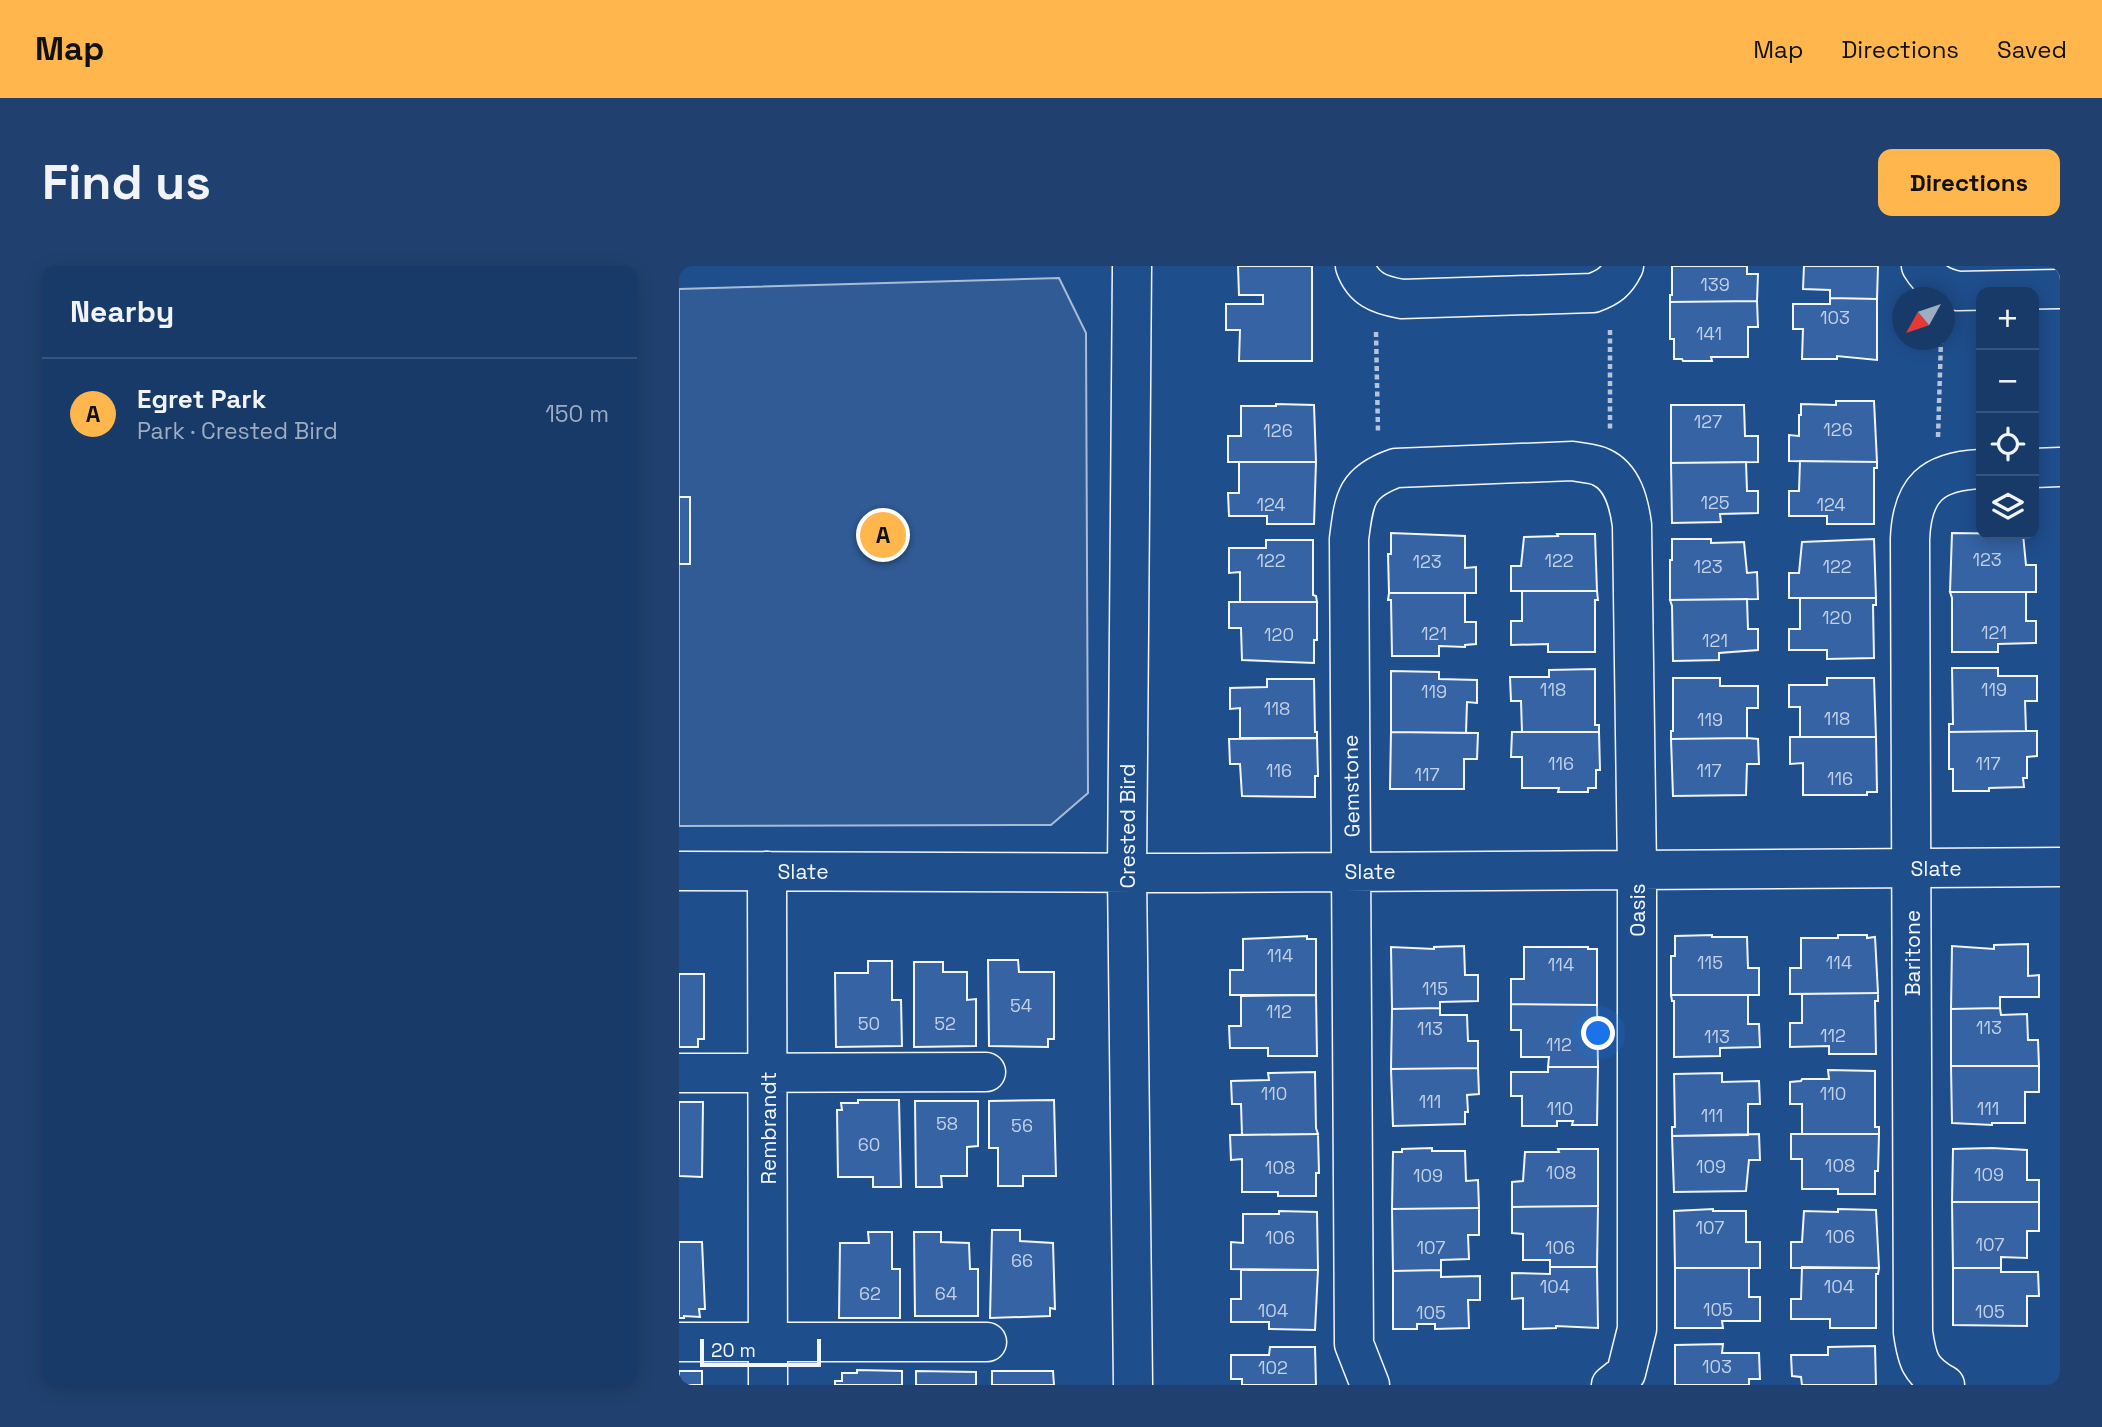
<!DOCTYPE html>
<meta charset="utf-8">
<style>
:root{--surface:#173a69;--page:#20416f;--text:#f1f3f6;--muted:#9eadc0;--line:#36547d;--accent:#ffb74d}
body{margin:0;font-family:"Space Grotesk",sans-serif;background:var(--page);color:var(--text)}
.controls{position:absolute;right:21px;top:21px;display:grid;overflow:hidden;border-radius:14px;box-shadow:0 4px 18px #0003}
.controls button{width:63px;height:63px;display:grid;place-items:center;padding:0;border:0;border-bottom:2px solid var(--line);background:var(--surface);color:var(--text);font:35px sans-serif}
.compass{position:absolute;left:1213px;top:21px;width:63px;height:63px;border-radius:50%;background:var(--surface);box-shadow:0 4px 18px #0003;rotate:230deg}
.scale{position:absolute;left:21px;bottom:18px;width:121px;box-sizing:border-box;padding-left:7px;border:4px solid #f2f6ff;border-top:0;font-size:19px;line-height:24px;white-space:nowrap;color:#f2f6ff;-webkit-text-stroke:5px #1f4e8c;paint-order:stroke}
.you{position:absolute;left:920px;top:768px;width:24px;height:24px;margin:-18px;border:5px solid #fff;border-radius:50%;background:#1a73e8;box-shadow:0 0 0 10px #1a73e833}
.badge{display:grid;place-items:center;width:46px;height:46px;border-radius:50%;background:var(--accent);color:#111;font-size:23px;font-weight:700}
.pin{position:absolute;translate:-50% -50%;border:4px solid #fff;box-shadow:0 2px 7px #0006}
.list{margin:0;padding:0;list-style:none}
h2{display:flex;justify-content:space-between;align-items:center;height:91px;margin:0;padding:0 28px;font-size:30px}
h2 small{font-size:23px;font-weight:400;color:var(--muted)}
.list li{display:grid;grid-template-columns:46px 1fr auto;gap:21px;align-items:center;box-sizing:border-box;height:112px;padding:0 28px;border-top:2px solid var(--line)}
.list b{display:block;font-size:26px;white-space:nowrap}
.list p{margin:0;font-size:23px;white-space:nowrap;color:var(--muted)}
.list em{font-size:23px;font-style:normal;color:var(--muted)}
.icon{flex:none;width:38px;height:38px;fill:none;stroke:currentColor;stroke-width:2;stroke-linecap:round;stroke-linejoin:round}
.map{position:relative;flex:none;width:1381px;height:1119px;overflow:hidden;border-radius:14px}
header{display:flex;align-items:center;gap:42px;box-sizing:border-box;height:98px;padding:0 35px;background:var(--accent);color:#111}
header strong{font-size:33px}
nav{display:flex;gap:38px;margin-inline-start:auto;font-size:24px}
.intro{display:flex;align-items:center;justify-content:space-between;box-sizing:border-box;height:168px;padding:0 42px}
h1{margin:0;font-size:49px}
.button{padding:18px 32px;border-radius:14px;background:var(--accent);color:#111;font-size:24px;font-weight:700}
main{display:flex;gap:42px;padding:0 42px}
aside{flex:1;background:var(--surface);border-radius:14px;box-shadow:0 4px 18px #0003}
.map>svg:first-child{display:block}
</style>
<header>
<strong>Map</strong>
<nav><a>Map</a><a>Directions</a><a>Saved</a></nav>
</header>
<div class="intro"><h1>Find us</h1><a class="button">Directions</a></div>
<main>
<aside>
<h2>Nearby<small></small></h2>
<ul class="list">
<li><span class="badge">A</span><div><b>Egret Park</b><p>Park · Crested Bird</p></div><em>150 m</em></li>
</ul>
</aside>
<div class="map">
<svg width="1381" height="1119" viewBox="0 0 1381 1119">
<rect width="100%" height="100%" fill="#1f4e8c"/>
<path fill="#305b95" stroke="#a8bbd7" stroke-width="2" d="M380 12 407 67 409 527 372 559 0 560V23Z"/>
<path fill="#3563a3" stroke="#f2f6ff" stroke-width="2" d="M559 0H633V95H560L561 64H547V38H584V29H560Z
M993 0H1068V8H1079L1078 35 991 36V29H993Z
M1125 0H1199L1198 33 1151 32V24L1124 23Z
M1151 32 1198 33V94L1158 90V93H1123L1124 63H1114V38H1151Z
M1078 35 1079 61H1069V91H1032L1033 95H1004L1003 93H995V73H991V36Z
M1157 135H1195L1198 196 1110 195V169L1120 170V149H1122V138L1157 139Z
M597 138 635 139 637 196H549V170H562V140H597Z
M992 139H1065L1066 170H1079V196L992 197Z
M1121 195 1198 196V202H1195V258H1148V250H1110V225H1120Z
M560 196H637L635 258H588V250H550L549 227H560Z
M1067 196 1068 225H1079V247L1041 248 1042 256 993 257 992 197Z
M0 231H11V298H0Z
M712 267 786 270V302L797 301V327H710L709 288H712Z
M1273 267 1344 268 1347 299H1357V326H1271Z
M878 268H916L918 325H832V300H842L845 271 879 270Z
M993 273H1032V277L1065 276 1068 307 1078 306 1079 333 991 334V294H993Z
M1195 273 1197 332H1110V307H1120L1123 276Z
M587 274H634V329L637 330 638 336H561V306L550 307V282H587Z
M843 325H918L919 334H916V386H869V378L832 379V355H843Z
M1271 326H1347V355H1357V377L1319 378V386H1273V332Z
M710 327H786V356H797V378L786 379V381L760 380V390H713L712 334H709Z
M1121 332H1197V339H1194L1195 392 1148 393V384H1110V363H1121Z
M1068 333 1069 363H1079V384L1040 387V394L994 395 993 340 991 334Z
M550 336H638V374H635V397L563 394 562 362H550Z
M1273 402H1319V410H1358V435H1346L1347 465 1270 466V458H1274Z
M916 403V459H920V466H843L842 435H832L831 411H870V404Z
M712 405 760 406V413L798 414V437L788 436 787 467 712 466Z
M994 412H1041V420H1079V442H1068V472L992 473V465H994Z
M1148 412H1195L1197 471H1121V441H1110V419H1148Z
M588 413H635L636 466H638V472H561V442L551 443V422L588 421Z
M1347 465H1358V490L1348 491V512H1344L1345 521 1310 522V525H1274V503H1270V466Z
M712 466 799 467 798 493H785V523H711Z
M833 466H920L921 504H917V522H909V526H879L880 522H843V491H832Z
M1111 471H1197L1198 526H1188V529H1124V497L1111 498Z
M638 472 639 510H636V531L563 530 561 498H551L550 473Z
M1068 472 1079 473 1080 498H1068L1067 529 994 530 992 473Z
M1033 669V671H1068L1069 702H1080V729H992V690H996V670Z
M1159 669H1188V672L1196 671 1199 727 1111 728V702H1122V672H1159Z
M628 670V673H637V729H551V704H564V673Z
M1349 678V710L1360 709V731H1321V742L1272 743 1273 680 1315 683V679Z
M785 680 786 709H799V735L761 736V742L713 743 712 681 755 683V681Z
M845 681H909V683H918V739L832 738V713H845Z
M309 694H339L340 706H375V773H369V781L310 780Z
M189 695H213V734H222L223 780 157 781 156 707H189Z
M235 696H264V706H288V734L297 733V780L235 781Z
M0 708H25V773H19V781H0Z
M1199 727V735H1196L1197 788H1150V780L1111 781V757H1123V728Z
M637 729 638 790H589V782H551L550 760H562V730Z
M992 729H1069V758H1080L1081 781 1041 782V790L995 791V735H993Z
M832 738 918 739 919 801H869L870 791H842V764H832Z
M761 742V749H788L789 775H799V802L712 803 713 743Z
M1321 742 1322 749 1348 748 1349 774H1359L1360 800H1272V743Z
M1272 800H1360V826H1346V857H1313V859L1273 857Z
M869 801H919L918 859H893L894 855H878V860H843V830H832V806H869Z
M799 802 800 828 788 829 789 846H786V858L714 860 712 803Z
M1149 804 1196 805V861H1200V868H1123V838H1111V816L1122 815 1123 813H1150Z
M636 806 637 862 639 868 563 869 562 838H553L552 815 590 814 589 807Z
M1043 807V816L1080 815 1081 838H1069V869L993 870V861H996L995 808Z
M179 834H220L222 921H194V911H159L158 844H163L162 837H179Z
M375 834 377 910H344V920H319V882H310V835Z
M236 835H299V880L288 881V910H262L263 921H237Z
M0 836H24L23 911 0 910Z
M639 868 640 907H637V930H599V926H563V893L552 894 551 869Z
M1080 868 1081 894H1070L1067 925 995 926 993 870Z
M1112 868H1200L1199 905H1196V928H1159V923H1123V893H1112Z
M753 882V885H786L787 915 799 914 800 942 713 943 714 886H723V883Z
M1313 882 1348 884V914H1360V936H1273L1274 883Z
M879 883H919V940L833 941V916L844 915 846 886H880Z
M1273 936H1360V965H1348V992L1322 991V1002H1274Z
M919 940 918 1001H871V994H844V968L833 967V941Z
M800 942V969H789L790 993 762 994V1004L714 1005 713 943Z
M1034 943V945H1067V976H1081V1002H996L995 945Z
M1159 943 1197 944 1200 1002H1112V976H1123L1125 945 1159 946Z
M600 945 638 946 639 1004 552 1003V976L564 977V948H600Z
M313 964H341V975L374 977 376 1043 371 1042V1050L311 1052Z
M189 966H213V1003H221V1052H160L161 977H190Z
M235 966H262V976L290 977 291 1003H299V1050H236Z
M0 976H23L26 1043H20L21 1051 5 1050V1052H0Z
M871 1001H918L919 1062 877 1060V1062L844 1063V1032L833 1033V1007L871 1008Z
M1123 1001 1200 1002 1199 1008H1197V1062H1151V1053H1112V1033H1122Z
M996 1002H1070V1031H1081V1055H1043L1044 1062H996Z
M1274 1002H1322V1006H1359L1360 1030H1348V1060L1274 1059Z
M562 1004H639L636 1064 590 1063V1056H552V1033H562Z
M762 1004V1011L801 1010V1034H789L790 1062 756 1063V1058H738V1063H714V1005Z
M1044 1078 1043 1087H1080L1081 1113H1070V1119H996V1079Z
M1196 1080 1197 1119H1123L1122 1111 1113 1110 1112 1089H1149V1081Z
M591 1081H636L637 1119H563V1113H552V1089H590Z
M178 1104 223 1105V1119H156V1115H163V1107H178Z
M0 1105H23V1119H0Z
M237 1105 297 1106V1119H237Z
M313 1105H374L375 1119H313Z"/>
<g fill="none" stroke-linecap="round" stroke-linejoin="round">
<g stroke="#f2f6ff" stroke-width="41">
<path id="minor" d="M453 0 448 607 454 1119
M676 0C684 23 700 29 723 33L914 27C930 21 937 16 945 0
M1242 0C1251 15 1262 21 1279 25L1381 23
M1355 202 1381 201
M0 605 517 607 1381 601
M88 605 89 1119
M0 807 307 806
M0 1076H308
M691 1119 675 1078 670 273C675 234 676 216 717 202L894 195C903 197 914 197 922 201 944 211 950 237 953 259L958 604V1063L947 1107 932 1119
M1266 1119C1241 1105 1238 1094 1234 1066L1231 273C1233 223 1253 205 1302 203"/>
</g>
<path stroke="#b3c4dc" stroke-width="4.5" stroke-dasharray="5 3.5" stroke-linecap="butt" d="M931 64V163
M697 66 699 166
M1259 171 1262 74"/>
<use href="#minor" stroke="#1f4e8c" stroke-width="38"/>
</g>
<g text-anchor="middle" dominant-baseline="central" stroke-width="5" stroke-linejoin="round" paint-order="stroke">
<g font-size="18" fill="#c3d1e8">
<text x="1036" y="18">139</text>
<text x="1156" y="51">103</text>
<text x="1030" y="67">141</text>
<text x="1029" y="155">127</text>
<text x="1159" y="163">126</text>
<text x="599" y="164">126</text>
<text x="1036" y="236">125</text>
<text x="592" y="238">124</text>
<text x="1152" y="238">124</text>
<text x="1308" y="293">123</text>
<text x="592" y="294">122</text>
<text x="880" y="294">122</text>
<text x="748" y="295">123</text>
<text x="1029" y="300">123</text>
<text x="1158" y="300">122</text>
<text x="1158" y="351">120</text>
<text x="1315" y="366">121</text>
<text x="755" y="367">121</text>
<text x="600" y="368">120</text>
<text x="1036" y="374">121</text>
<text x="874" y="423">118</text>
<text x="1315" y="423">119</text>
<text x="755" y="425">119</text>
<text x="598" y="442">118</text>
<text x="1158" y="452">118</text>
<text x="1031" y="453">119</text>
<text x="882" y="497">116</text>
<text x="1309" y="497">117</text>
<text x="600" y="504">116</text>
<text x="1030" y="504">117</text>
<text x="748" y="508">117</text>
<text x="1161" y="512">116</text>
<text x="601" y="689">114</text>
<text x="1031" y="696">115</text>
<text x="1160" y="696">114</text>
<text x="882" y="698">114</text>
<text x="756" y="722">115</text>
<text x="342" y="739">54</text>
<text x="600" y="745">112</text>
<text x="190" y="757">50</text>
<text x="266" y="757">52</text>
<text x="1310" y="761">113</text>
<text x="751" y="762">113</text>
<text x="1154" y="769">112</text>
<text x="1038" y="770">113</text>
<text x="880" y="778">112</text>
<text x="595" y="827">110</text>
<text x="1154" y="827">110</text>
<text x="751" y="835">111</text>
<text x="881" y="842">110</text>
<text x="1309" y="842">111</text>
<text x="1033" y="849">111</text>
<text x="268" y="857">58</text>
<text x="343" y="859">56</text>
<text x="190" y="878">60</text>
<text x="1161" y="899">108</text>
<text x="1032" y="900">109</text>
<text x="601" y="901">108</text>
<text x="882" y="906">108</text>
<text x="1310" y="908">109</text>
<text x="749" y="909">109</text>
<text x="1031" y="961">107</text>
<text x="1161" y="970">106</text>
<text x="601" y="971">106</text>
<text x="1311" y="978">107</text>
<text x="752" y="981">107</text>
<text x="881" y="981">106</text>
<text x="343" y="994">66</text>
<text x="876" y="1020">104</text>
<text x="1160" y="1020">104</text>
<text x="191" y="1027">62</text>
<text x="267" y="1027">64</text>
<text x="1039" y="1043">105</text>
<text x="594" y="1044">104</text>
<text x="1311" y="1045">105</text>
<text x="752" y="1046">105</text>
<text x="1038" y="1100">103</text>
<text x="594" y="1101">102</text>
</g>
<g font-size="21" fill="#f2f6ff" stroke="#1f4e8c">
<text transform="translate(672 520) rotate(-91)">Gemstone</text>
<text transform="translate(448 560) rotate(-90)">Crested Bird</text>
<text x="1257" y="602">Slate</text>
<text x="124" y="605">Slate</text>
<text x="691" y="605">Slate</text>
<text transform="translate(958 644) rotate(-90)">Oasis</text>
<text transform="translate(1233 687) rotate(-90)">Baritone</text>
<text transform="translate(89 862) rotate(-90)">Rembrandt</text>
</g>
</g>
</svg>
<div class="controls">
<button>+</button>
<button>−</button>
<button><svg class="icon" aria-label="locate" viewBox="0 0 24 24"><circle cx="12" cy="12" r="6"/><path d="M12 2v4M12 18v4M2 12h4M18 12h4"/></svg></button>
<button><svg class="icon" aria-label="layers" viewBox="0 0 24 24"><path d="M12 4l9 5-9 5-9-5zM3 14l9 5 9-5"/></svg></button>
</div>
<svg class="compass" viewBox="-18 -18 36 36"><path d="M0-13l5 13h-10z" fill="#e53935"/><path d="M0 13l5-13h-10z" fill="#9eadc0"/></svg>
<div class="scale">20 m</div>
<div class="you"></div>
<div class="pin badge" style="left:204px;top:269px">A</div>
</div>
</main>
